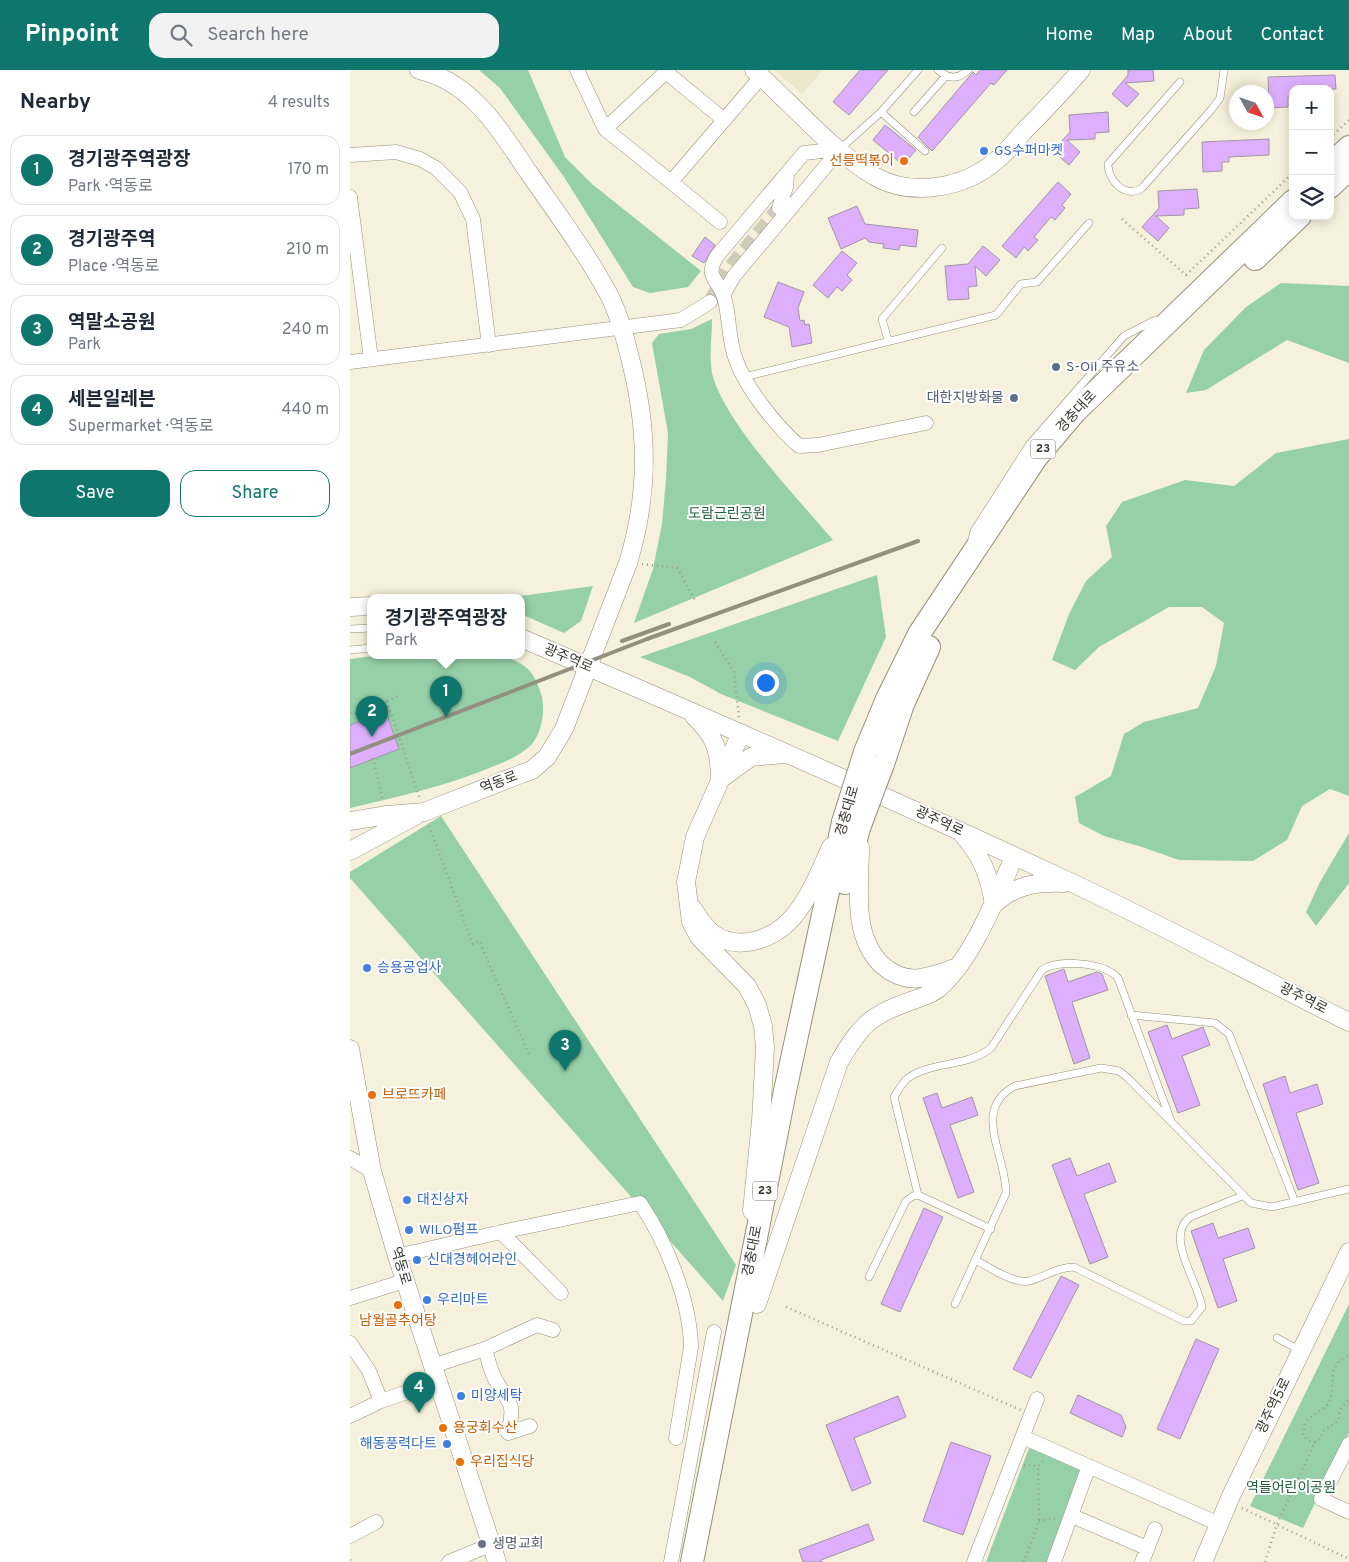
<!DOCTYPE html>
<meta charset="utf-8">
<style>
:root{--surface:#fff;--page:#f2f2f3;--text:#1f2937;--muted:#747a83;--line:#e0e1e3;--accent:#0f766e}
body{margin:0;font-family:Overpass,"Noto Sans KR",sans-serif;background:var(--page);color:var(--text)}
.controls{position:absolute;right:15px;top:15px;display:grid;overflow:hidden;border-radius:10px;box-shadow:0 2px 12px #0003}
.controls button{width:45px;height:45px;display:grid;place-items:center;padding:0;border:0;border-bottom:1px solid var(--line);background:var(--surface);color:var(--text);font:25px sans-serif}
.compass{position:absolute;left:879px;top:15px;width:45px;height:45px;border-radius:50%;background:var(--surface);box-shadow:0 2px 12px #0003;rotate:130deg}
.you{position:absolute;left:415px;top:612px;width:18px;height:18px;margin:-12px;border:4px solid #fff;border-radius:50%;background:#1a73e8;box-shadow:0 0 0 8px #1a73e833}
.badge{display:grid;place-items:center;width:32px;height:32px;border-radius:50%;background:var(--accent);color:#fff;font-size:16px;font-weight:700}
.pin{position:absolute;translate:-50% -41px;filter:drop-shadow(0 1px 2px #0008)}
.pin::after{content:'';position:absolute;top:26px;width:18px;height:15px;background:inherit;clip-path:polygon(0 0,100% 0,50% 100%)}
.popup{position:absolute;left:17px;top:524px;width:158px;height:65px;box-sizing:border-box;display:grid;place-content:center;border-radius:10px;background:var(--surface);filter:drop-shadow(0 1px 4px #0005);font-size:16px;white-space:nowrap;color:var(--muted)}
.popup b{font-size:19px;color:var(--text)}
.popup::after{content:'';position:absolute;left:50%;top:100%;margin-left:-10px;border:10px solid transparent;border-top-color:var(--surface)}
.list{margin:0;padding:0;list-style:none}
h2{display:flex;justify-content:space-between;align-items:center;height:65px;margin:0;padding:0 20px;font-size:21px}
h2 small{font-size:16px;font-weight:400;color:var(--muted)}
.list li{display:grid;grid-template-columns:32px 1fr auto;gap:15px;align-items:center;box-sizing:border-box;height:70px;margin:0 10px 10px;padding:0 10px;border:1px solid var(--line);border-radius:15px}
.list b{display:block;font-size:19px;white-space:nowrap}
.list p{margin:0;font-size:16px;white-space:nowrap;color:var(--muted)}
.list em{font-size:16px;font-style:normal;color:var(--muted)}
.actions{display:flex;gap:10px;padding:15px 20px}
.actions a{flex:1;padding:11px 0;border:1px solid var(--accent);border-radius:15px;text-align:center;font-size:18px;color:var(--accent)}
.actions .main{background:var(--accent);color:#fff}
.icon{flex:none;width:28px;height:28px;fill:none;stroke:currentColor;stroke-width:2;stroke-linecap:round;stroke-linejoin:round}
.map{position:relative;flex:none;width:999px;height:1492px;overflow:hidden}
header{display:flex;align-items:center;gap:30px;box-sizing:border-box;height:70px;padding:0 25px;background:var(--accent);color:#fff}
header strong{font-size:24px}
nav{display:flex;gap:28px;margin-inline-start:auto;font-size:18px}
.search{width:350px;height:45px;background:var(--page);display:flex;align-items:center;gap:12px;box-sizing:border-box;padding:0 18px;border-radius:15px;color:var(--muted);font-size:19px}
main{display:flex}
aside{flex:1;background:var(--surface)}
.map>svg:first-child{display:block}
</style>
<header>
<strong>Pinpoint</strong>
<div class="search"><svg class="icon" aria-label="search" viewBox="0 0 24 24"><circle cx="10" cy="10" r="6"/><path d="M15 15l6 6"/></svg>Search here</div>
<nav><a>Home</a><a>Map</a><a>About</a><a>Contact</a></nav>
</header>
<main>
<aside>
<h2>Nearby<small>4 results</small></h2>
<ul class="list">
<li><span class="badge">1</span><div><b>경기광주역광장</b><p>Park · 역동로</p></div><em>170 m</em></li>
<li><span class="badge">2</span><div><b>경기광주역</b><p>Place · 역동로</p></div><em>210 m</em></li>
<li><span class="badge">3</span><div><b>역말소공원</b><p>Park</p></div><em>240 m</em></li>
<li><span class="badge">4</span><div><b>세븐일레븐</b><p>Supermarket · 역동로</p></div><em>440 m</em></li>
</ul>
<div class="actions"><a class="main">Save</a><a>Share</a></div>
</aside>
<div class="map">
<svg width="999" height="1492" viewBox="0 0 999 1492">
<rect width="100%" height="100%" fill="#f5f1dc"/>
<path fill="#ece7cb" d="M425 0H473L452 24Z"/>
<path fill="#95d0a8" d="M129 0H178L215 87 242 114 351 201 338 217 300 223 283 217 214 107 150 18Z
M931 213 999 216V293L937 270 856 320 836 323 854 280 896 237Z
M362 249C362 266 359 286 362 303 373 351 450 431 483 470L284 553 303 499 312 454 316 409 318 363 302 273 309 264 341 259Z
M999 369V726L980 719 952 736 937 770 903 791 829 790 792 777 754 766 729 753 725 727 761 706 774 664 794 652 848 638 866 596 874 553 852 537H819L749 577 725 600 702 590 719 544 736 511 762 487 756 456 772 432 835 410 884 416 926 383Z
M527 505 536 567 488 671 371 624 340 607 290 587Z
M243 516 231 551 214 563 171 544V528H156Z
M22 586H153C177 594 185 602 192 627 195 641 192 662 182 674 168 688 149 694 132 701 88 718 46 727 0 738V589Z
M91 746 386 1195 373 1231 0 808V802Z
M999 763V813L966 856 956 842 970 812Z
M999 1234V1363L953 1458 900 1436Z
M679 1378 730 1399 697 1492H636Z"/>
<path fill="#deaffc" stroke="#9f95a6" d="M510 0H538L499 45 483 32Z
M630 0H657L644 15 641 13 582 81 568 67 623 2 626 5Z
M778 0H803L804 11 775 13 789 24 777 37 762 24 778 5Z
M985 5 986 19H943V27H938V37L919 38 918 7Z
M758 42 759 62 745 63V69L717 70 730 82 719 95 703 81 720 62 719 45Z
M535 55 566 80 553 95 523 70Z
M919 69V85L879 87V92H872V101L853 102 852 72Z
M708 112 721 124 712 135 715 138 705 150 701 147 684 167 688 170 678 181 674 177 666 188 652 176Z
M847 119 849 138 834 139V145L806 146 819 158 808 171 792 157 809 138 808 121Z
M507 136 515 154 568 160 566 177 550 175 549 180 533 178 534 174 519 172 515 168 491 179 478 148Z
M355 167 365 175 354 193 342 186Z
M633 176 650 190 636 206 625 196 627 216 618 217 619 229 598 230 595 196 618 194Z
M492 181 507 193 497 205 502 210 492 221 487 217 478 228 463 215Z
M428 212 454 222 448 238 450 251 454 250 455 255 459 254 462 273 442 277 439 257 414 247Z
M36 642 49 679 0 698V655Z
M714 899 718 912 747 902 752 904 758 920 722 932 740 988 724 994 695 906Z
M817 955 822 969 853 957 860 975 832 986 850 1035 828 1043 798 962Z
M935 1006 940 1023 967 1014 973 1034 946 1043 969 1113 948 1120 913 1014Z
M587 1023 592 1038 622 1027 628 1045 600 1055 624 1122 608 1128 573 1028Z
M720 1088 727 1106 759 1093 766 1112 734 1124 758 1187 740 1194 702 1095Z
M574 1138 593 1147 550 1242 531 1234Z
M863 1153 868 1168 898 1158 905 1178 873 1189 887 1231 868 1238 841 1161Z
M711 1206 729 1215 681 1308 663 1299Z
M846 1269 869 1279 830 1369 807 1359Z
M728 1325 771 1345 776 1357 772 1367 720 1343Z
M548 1326 556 1347 504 1368 521 1413 502 1421 476 1355Z
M601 1372 641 1386 613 1465 573 1451Z
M518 1454 524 1470 471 1490 472 1492H453L449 1480Z"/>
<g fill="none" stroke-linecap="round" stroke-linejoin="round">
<path stroke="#cfccb9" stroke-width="14" stroke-dasharray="14 7" stroke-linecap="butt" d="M360 232 377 201 429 138"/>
<g stroke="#94907d" stroke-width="8">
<path id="service" d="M588 0C598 9 608 10 618 0
M830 12 758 94C758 111 776 129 792 118L862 39 870 28 874 0
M531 42 575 81
M564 42 595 7
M490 79 531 42 568 0
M538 270 532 249 592 178
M394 307 646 245 671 214 687 212 739 153
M622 469 624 461 679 375 774 266 803 251 810 250
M0 559 21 558
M0 580 21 578
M781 945 865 953 879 964 945 1132
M568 1125 544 1027C548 1021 552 1013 558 1008 582 991 618 997 641 978L692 900C709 889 754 892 768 908L821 1051
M626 1190C638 1197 666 1215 679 1211 695 1207 707 1197 724 1197L834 1251H841L852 1237C848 1211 814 1167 840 1147L892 1126
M519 1207 556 1131 563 1126 568 1125 641 1159
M605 1234 656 1123C656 1085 621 1039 665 1016L751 998 769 1001 778 1008 901 1133 922 1137 999 1119
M927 1268 951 1281"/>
</g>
<g stroke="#94907d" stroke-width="15">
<path id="minor" d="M227 0 255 59 321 112 411 7
M255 59 316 2 373 49
M490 79 454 83 367 186C354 208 368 208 374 227 380 247 378 270 386 290 396 318 427 357 449 376L468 375 576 353
M0 85 46 82 70 89 86 98 110 122 123 149 139 275
M321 112 370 152
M0 127 21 289
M429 138 436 117 437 104
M373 225 384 206 490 79
M0 292 331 250 360 232
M0 1088 22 1101
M151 1162 211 1223
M47 1186 151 1162 290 1133C316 1171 340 1230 341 1277L326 1368
M0 1228 54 1211
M0 1273 19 1301 31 1331
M135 1279 187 1255 203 1260
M82 1296 135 1279C138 1288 140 1300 145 1309 159 1334 166 1331 158 1363L180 1356
M0 1346 31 1331 87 1312
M673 1367 869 1454
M999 1374 971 1429 999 1442
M722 1446 797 1478
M0 1466 26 1452
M99 1492 140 1475
M321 1492 364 1262
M624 1492 687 1329
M704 1492 739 1396
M792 1492 805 1459"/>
</g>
<g stroke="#94907d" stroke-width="19">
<path id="tertiary" d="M404 0C440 32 483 82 524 106 562 128 616 118 648 89 658 81 666 70 674 61 694 41 713 21 731 0
M0 537 21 536
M171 568C355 647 539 727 720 812 814 856 906 906 999 952
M344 646C365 666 369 679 370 707
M391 663 345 767 336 812 341 852 349 867 397 916 407 935 413 956 415 978 411 1051 402 1141
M372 708 401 687 436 684
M0 751 37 745 74 742 171 704 182 700 197 687 214 659 278 493C300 421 298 356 279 284 274 263 268 242 258 223 235 181 206 142 179 103 150 61 123 12 69 0
M613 765C632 786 639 806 644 834
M510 777C510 815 501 864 531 894 556 917 577 908 605 898
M0 781 65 746
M644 834C665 815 686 812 714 813
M343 839C348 847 355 857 362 863 390 884 429 867 447 842 462 822 471 799 481 777
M0 979 22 1101 47 1186 147 1492
M407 1234 489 992C510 957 518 946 558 932 567 928 582 925 589 918 623 888 646 828 664 787
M853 1492 881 1426 999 1182"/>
</g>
<g stroke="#94907d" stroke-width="24">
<path id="primary" d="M980 95 999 77
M980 117 999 99
M905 189 950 146
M515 682 537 629 569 564 686 388 725 342 943 131
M533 694 553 634 579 577
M495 813 509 758
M342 1492 435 1021 493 752"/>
</g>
<path stroke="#9c9a8b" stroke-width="2.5" stroke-dasharray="1 4" stroke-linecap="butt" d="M980 68 999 50
M772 149 836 205 943 103
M292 494 327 498 346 532
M365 572 384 602 389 647
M37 631 70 729
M0 643 9 644 48 626
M23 688 33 731
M79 756 123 874 129 871 180 987
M436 1237 671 1340
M965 1372H961L953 1365 955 1353C961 1345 971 1342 977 1335 989 1318 973 1295 999 1286
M674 1395 688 1396 695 1389
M892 1438 999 1489
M689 1451 707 1448
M0 1490 3 1492
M674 1492 689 1451 688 1396
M915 1492 927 1454 965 1372 970 1369 973 1361 988 1351 991 1338 999 1330"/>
<use href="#service" stroke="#fff" stroke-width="7"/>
<use href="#minor" stroke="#fff" stroke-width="14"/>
<use href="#tertiary" stroke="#fff" stroke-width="18"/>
<use href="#primary" stroke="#fff" stroke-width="22"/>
<path stroke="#939082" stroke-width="4" d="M272 571 319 554
M0 684 297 569 568 471"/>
<g stroke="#94907d" stroke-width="24" stroke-linecap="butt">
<path id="primary-bridge" d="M493 752 515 682
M509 758 533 694"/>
</g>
<use href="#primary-bridge" stroke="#fff" stroke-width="22"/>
</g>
<g fill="#3f7fe0" stroke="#fff" stroke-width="2">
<circle cx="634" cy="81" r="5"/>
<circle cx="17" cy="898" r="5"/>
<circle cx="57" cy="1130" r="5"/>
<circle cx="59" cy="1160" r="5"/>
<circle cx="67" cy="1190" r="5"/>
<circle cx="77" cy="1230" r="5"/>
<circle cx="111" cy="1326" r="5"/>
<circle cx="97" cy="1374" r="5"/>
</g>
<g fill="#e8710a" stroke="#fff" stroke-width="2">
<circle cx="554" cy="91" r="5"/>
<circle cx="22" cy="1025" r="5"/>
<circle cx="48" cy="1235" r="5"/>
<circle cx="93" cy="1358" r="5"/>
<circle cx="110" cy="1392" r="5"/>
</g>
<g fill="#5c6f8a" stroke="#fff" stroke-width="2">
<circle cx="706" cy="297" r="5"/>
<circle cx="664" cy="328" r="5"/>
</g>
<circle fill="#6b7280" stroke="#fff" stroke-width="2" cx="132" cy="1474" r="5"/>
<g text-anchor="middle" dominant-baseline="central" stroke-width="4" stroke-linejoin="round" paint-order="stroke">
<g fill="#fff" stroke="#74736d" stroke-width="1">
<rect x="680.5" y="369.5" width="25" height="19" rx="4"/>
<rect x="402.5" y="1111.5" width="25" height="19" rx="4"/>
</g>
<g font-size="12" font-weight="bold" fill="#38372f">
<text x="693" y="379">23</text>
<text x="415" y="1121">23</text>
</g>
<g font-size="14" fill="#366cbe" stroke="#fff" text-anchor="start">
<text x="644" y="81">GS수퍼마켓</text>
<text x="27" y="898">승용공업사</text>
<text x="67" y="1130">대진상자</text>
<text x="69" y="1160">WILO펌프</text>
<text x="77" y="1190">신대경헤어라인</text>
<text x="87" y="1230">우리마트</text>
<text x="121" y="1326">미양세탁</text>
<text x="87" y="1374" text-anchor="end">해동풍력다트</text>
</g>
<g font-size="14" fill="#c56008" stroke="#fff" text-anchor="start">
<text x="544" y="91" text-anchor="end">선릉떡볶이</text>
<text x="32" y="1025">브로뜨카페</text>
<text x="48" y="1251" text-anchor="middle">남월골추어탕</text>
<text x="103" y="1358">용궁회수산</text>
<text x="120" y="1392">우리집식당</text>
</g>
<g font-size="14" fill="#4e5e75" stroke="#fff" text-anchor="start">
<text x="716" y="297">S-Oil 주유소</text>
<text x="654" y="328" text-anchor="end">대한지방화물</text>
</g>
<g font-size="14" fill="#38372f" stroke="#fff">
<text transform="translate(727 342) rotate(-47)">경충대로</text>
<text transform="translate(218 589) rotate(23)">광주역로</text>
<text transform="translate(149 713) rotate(-21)">역동로</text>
<text transform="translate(498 741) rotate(-74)">경충대로</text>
<text transform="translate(589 752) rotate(25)">광주역로</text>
<text transform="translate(953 929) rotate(27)">광주역로</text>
<text transform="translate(403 1181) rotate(-79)">경충대로</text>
<text transform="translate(50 1196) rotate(73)">역동로</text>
<text transform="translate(924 1336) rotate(-64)">광주역5로</text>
</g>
<g font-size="14" fill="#24613d" stroke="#fff">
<text x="377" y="444">도람근린공원</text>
<text x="941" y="1418">역들어린이공원</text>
</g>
<g font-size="14" fill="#5b616d" stroke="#fff" text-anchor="start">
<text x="142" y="1474">생명교회</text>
</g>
</g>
</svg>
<div class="controls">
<button>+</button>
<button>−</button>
<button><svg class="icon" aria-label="layers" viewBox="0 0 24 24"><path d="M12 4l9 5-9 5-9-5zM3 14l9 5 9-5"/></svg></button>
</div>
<svg class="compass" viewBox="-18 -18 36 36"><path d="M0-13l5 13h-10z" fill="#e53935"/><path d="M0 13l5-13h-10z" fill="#747a83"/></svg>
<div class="you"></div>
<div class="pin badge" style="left:96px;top:647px">1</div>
<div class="popup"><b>경기광주역광장</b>Park</div>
<div class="pin badge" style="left:22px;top:667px">2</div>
<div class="pin badge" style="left:215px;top:1001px">3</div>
<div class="pin badge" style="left:69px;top:1343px">4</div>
</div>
</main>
